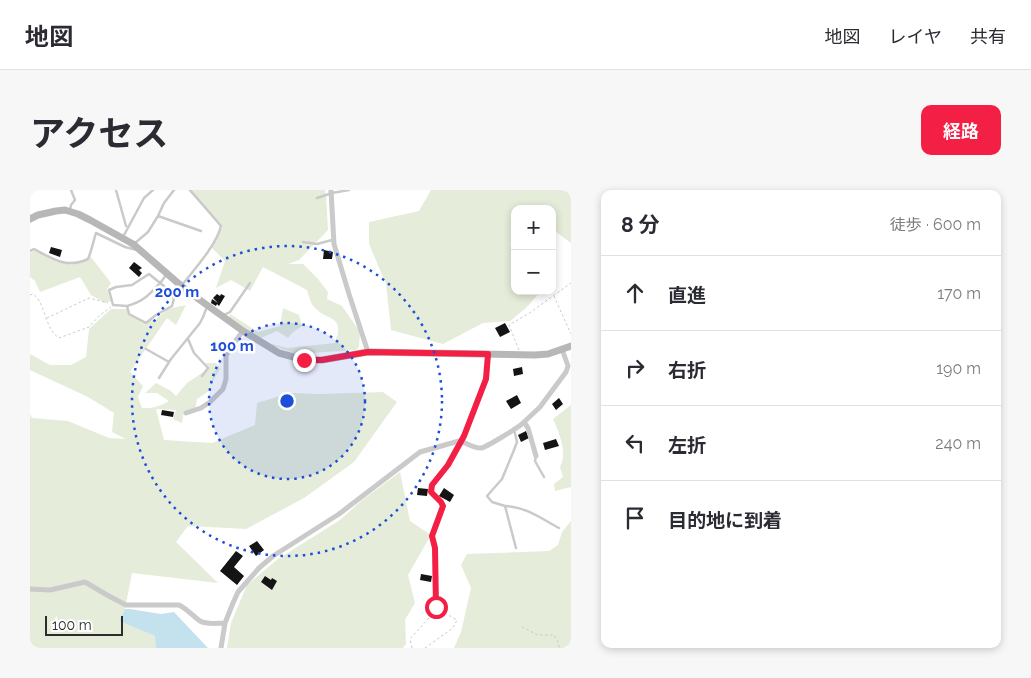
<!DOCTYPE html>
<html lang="ja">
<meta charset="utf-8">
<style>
:root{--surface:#fff;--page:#f7f7f7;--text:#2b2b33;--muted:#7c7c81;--line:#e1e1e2;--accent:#f41f45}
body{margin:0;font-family:Raleway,"Noto Sans JP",sans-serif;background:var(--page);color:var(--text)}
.controls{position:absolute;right:15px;top:15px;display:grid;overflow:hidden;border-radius:10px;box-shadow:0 2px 8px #0003}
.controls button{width:45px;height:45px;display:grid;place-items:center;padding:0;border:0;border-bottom:1px solid var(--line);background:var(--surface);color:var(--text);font:25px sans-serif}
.scale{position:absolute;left:15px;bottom:12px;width:78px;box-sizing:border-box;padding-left:5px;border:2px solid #2d2d2d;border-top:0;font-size:14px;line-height:18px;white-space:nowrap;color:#2d2d2d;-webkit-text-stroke:4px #fff;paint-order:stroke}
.stop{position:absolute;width:15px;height:15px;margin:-11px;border:4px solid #f41f45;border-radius:50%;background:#fff}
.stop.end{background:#f41f45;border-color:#fff;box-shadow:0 1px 5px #0008}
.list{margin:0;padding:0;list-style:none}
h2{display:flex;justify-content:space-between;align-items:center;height:65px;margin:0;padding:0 20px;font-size:21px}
h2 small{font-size:16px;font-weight:400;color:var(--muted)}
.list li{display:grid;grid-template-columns:32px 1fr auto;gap:15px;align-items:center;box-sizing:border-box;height:75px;padding:0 20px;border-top:1px solid var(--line)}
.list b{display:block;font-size:19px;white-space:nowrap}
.list em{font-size:16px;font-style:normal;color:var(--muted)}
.icon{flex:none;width:28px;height:28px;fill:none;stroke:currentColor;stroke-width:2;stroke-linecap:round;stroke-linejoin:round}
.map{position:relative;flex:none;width:541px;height:458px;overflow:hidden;border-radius:10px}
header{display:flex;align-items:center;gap:30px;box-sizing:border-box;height:70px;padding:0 25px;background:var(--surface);border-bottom:1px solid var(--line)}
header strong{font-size:24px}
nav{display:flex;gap:28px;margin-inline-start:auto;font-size:18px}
.intro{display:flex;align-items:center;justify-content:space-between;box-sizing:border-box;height:120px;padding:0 30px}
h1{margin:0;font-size:35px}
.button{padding:12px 22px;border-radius:10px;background:var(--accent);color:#fff;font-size:18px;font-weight:700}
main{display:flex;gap:30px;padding:0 30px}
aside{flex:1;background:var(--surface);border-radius:10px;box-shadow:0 2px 8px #0003}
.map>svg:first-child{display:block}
</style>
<header>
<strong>地図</strong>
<nav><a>地図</a><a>レイヤ</a><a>共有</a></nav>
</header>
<div class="intro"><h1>アクセス</h1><a class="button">経路</a></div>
<main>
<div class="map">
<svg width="541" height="458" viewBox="0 0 541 458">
<rect width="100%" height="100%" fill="#fff"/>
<path fill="#e5ecd9" d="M158 0H295L296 5 298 40 269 70 258 74H273L288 89 298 102 297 109 312 116 330 142 329 157 326 160 266 164 234 152 257 158 305 153C316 125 297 131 285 118 280 113 279 106 277 100L233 77 220 101 201 90 186 98 195 71 181 57 192 38Z
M401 0H541V53L522 39V19H485V29H483C487 39 484 45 480 54L485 57V101H511L496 118 480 131 453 133 413 154 361 140 356 94 339 54V32L389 21Z
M5 60C18 68 35 78 51 73 54 72 58 69 61 67L81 93 77 99 81 111 75 113 61 105 50 87 10 102 5 91 0 87V63Z
M156 115 146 135 137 128 100 182 113 196 108 207 112 218C120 219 132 216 139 211L127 203H115L126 193 141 201 146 206 157 193 178 179 176 173H186L190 179 181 194 179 201 167 209 165 220 154 221 152 233 143 229 146 220 126 219 134 250 182 253 225 235 227 213 260 203 289 204 353 202 367 212 324 272 274 308 216 339 158 336 146 352 188 393 102 383 95 419 89 431 126 446V458H0V224L2 228 38 231 79 248 96 249 82 242 84 223 58 207 0 180V164L20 175H41L56 167 59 139 81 119H99L101 125 118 132 126 129 138 119Z
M253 118 269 125 272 136 262 143 258 148 247 141 231 148 215 140 199 128 200 124 228 142 250 136Z
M541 215V297L525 301 524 294 533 287 530 277C538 264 529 242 523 229Z
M370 282 380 331 401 345 378 385 385 413 375 430 376 454 373 458H197L201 433 217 395 248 369 310 330 331 311Z
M541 331V458H424L431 442 441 398 431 375 437 364 519 361 528 355 532 342Z"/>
<path fill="#c3e2ee" d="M95 419H100L131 424 144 422 178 458H126L125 446 89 431Z"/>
<path fill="#141414" d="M21 57 32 60 30 67 19 63Z
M294 60 303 62 302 69H293Z
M104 72 112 78 109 80 112 83 109 87 99 78Z
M187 104 190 106 191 104 195 106 189 116 187 114 186 116 181 113 182 109 188 113 183 108Z
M475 133 480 142 470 147 465 138Z
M492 177 493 184 484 186 483 179Z
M487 205 491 213 481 219 476 211Z
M529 208 533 214 526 220 522 214Z
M132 220 144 222 143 227 131 225Z
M496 241 499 248 491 252 488 245Z
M526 249 529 256 515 260 513 253Z
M388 298 398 299 397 306 387 305Z
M414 298 424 305 420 312 409 306Z
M227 351 234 360 226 366 219 356Z
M206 361 213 366 204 377 214 386 207 395 190 381Z
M391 384 402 386 401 392 390 390Z
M235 386 241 390 242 388 247 391 242 400 231 392Z"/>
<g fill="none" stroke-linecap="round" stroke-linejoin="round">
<path stroke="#cacaca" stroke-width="1" stroke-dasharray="2.5 2.5" stroke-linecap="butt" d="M0 105 3 104C16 113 14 138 29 148L59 137 70 125 81 117
M524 106 541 144
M17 128 59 108 78 113
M489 160 479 135 498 124 541 93
M492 437 508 445H524L528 452 529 457 533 458
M382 458 380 449 406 420 405 361
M395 458 423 438 427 430 406 418"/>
<path stroke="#cacaca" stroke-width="2.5" d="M86 0 96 36 98 37
M287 8 302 3 319 0
M40 20 41 15 45 10 41 0
M128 26 134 13 144 0
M93 47 114 8 123 0
M273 52 287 54 302 50
M105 53 118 42 128 26 171 41
M0 61 4 59C23 69 37 79 58 69 62 60 63 52 66 43L95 57 107 60
M152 95C164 80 187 54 191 36L160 0
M97 116 83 115 79 100 86 97 102 95 119 84 145 105 142 116 126 125 116 133 99 124 97 116C113 112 119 105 130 93L131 92 136 85
M194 125 200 122 220 93
M158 149 164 163 178 178 172 186
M116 159 139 172
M129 188 141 169 170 133 173 127 177 117
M484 239 487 252 484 260 472 289 457 306 462 312 475 316 486 358
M506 266 505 271 514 287
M476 316C496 317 512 329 529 338
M405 358 403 346 413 316 411 312 401 302 402 295 418 275 431 253"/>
<path stroke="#cacaca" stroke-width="5" d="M301 0 304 54 319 104 338 162
M156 223 171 218 180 212 193 199 196 189V166L200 158 213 141
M494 232 510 217 536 182 538 176 532 159
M432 251 456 189 458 164
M0 399 20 400 55 392 77 405 96 415H149C157 419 163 426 170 431 177 435 187 433 195 433
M191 458 195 433 203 413 208 402 229 378 243 366 309 324 390 262 429 251C436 252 442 258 451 258 455 258 491 236 494 232L498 238 506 266"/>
<path stroke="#b7b7b7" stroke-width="7" d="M0 29 8 25 26 21 35 20 48 24 60 30 103 54 156 100 213 141 249 163 260 166 274 170H292L338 162 505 165 518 164 541 156"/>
</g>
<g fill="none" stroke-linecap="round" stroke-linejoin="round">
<path stroke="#f41f45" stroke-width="6" d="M274 170H292L338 162 458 164 456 189 434 246 418 275 402 295 401 302 411 312 413 316 402 346 405 358 406 417"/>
</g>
<circle cx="257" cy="211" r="78" fill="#1d4ed8" fill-opacity=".12"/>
<g fill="none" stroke="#1d4ed8" stroke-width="2.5" stroke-dasharray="2.5 5">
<circle cx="257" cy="211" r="78"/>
<circle cx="257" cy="211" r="155"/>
</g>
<circle cx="257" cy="211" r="8" fill="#1d4ed8" stroke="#fff" stroke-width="2.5"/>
<g font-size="15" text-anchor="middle" font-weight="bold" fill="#1d4ed8" stroke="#fff" stroke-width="5" stroke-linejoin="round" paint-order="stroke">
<text x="147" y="107">200 m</text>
<text x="202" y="161">100 m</text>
</g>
</svg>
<div class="controls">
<button>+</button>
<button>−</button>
</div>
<div class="scale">100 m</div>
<div class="stop" style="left:406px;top:417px"></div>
<div class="stop end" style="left:274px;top:170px"></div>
</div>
<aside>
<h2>8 分<small>徒歩 · 600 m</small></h2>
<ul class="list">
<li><svg class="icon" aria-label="ahead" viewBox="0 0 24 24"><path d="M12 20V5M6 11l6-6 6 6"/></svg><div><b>直進</b></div><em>170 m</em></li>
<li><svg class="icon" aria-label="right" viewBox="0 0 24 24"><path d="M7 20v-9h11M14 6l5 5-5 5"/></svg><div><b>右折</b></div><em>190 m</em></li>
<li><svg class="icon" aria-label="left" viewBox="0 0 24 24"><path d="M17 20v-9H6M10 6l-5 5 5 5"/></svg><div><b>左折</b></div><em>240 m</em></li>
<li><svg class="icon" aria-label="arrive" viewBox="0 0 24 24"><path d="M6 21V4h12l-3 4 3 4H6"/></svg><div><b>目的地に到着</b></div></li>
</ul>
</aside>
</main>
